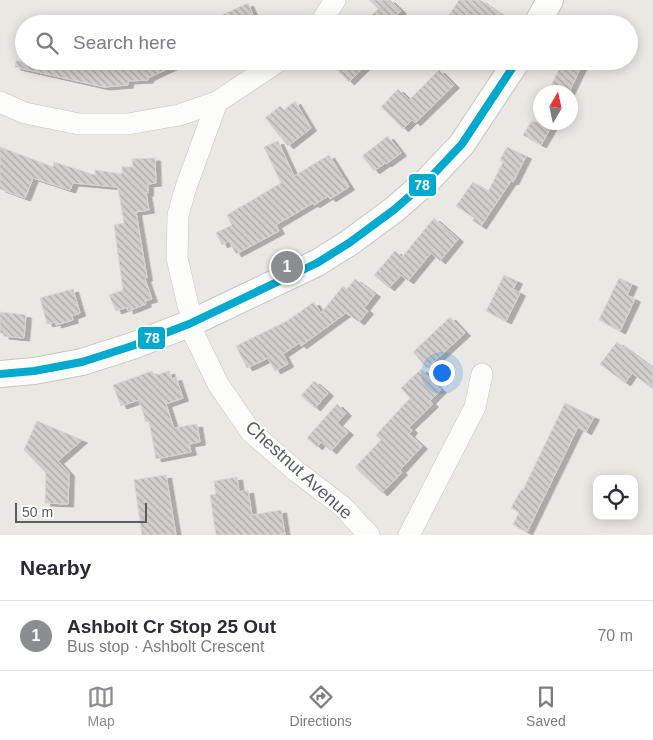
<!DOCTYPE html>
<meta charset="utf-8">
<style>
:root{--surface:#fff;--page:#f2f2f3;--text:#2b2b33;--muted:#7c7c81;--line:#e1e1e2;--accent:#8b8d8e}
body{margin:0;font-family:Arial,sans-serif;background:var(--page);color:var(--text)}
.controls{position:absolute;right:15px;bottom:15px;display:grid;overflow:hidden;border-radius:10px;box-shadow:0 2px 12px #0003}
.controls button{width:45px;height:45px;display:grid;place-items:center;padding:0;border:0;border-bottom:1px solid var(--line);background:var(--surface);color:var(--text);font:25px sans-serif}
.compass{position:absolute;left:533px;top:85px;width:45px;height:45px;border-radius:50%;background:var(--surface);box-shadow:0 2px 12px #0003;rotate:9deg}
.scale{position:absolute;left:15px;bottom:12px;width:132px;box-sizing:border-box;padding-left:5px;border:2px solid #595c60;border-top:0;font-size:14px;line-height:18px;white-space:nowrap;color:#595c60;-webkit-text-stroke:4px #fff;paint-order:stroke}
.you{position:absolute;left:441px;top:372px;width:18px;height:18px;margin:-12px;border:4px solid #fff;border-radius:50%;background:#1a73e8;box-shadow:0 0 0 8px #1a73e833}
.badge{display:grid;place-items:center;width:32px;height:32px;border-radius:50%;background:var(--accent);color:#fff;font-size:16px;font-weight:700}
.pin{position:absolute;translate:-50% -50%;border:2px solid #fff;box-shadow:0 1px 5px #0006}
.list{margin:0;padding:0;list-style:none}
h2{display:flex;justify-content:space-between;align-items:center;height:65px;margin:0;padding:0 20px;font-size:21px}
h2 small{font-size:16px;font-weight:400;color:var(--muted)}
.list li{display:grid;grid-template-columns:32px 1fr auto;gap:15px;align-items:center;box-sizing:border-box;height:70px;padding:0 20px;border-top:1px solid var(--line)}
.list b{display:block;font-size:19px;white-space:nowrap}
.list p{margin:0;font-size:16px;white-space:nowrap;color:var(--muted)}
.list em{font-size:16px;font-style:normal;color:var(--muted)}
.icon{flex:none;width:28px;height:28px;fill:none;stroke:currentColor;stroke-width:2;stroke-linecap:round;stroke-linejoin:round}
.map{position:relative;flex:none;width:653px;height:535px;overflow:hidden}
.search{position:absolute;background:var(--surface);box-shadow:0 2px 12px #0003;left:15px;right:15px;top:15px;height:55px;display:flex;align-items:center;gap:12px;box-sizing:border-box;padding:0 18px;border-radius:28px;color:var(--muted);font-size:19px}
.sheet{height:135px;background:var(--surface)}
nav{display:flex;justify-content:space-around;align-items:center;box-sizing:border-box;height:70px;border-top:1px solid var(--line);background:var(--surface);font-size:14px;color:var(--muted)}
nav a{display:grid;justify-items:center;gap:2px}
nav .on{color:var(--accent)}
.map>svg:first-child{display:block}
</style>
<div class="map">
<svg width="653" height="535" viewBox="0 0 653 535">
<defs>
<pattern id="building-back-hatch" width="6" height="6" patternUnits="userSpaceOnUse" patternTransform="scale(1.25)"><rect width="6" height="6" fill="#d0cfcc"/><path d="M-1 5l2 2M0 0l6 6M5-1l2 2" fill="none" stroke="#acaba9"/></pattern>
<filter id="shadow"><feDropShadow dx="5.5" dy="3" stdDeviation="0" flood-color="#0004"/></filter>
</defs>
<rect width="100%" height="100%" fill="#e9e8e3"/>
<path fill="url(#building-back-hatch)" stroke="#d8d6d2" filter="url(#shadow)" d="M369 0H390L401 11 387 24H362L378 9Z
M459 0H480L502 15 496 24H443Z
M248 3 257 24H203Z
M16 61H92V63L116 61H184L148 78V80L128 81V85L104 87 15 67Z
M328 61H370L349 82Z
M563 61H584L569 92H548Z
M439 70 454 85 415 123 412 120 403 129 381 107 398 89 409 100Z
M295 101 311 128 288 146 265 118 280 106 284 110Z
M531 122H554L541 145 523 135Z
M388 136 401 153 386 164 385 163 374 171 362 156Z
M278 141 294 176 329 155 349 187 330 199 328 196 314 205 313 203 276 225 279 231 236 254 229 241 222 245 216 233 232 225 227 215 281 183 264 147Z
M0 147 53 167 54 162 95 175V170L122 174V167H133L132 159 155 158 156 183 148 184V193H146L149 210 136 212 147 278 145 279 152 299 145 301 146 304 128 311 127 307 116 311 109 295 123 290 114 225 124 223 118 187 73 183 70 190 33 178 25 198 0 189Z
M507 147 526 156 513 182 511 181 481 226 473 221 474 218 456 206 473 182 488 192 503 162 500 160Z
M434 218 458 239 440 261 431 253 408 281 401 275 389 288 374 275 395 251 402 257Z
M504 275 517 281 513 289 520 293 506 321 486 311Z
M619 278 632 284 627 295 635 299 620 331 599 320Z
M355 279 375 294 364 308 368 311 359 322 346 313 301 346 299 343 283 354 288 364 275 371 268 358 247 368 236 346 287 321 314 302 321 313 343 286 347 289Z
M73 289 80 313 72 316 73 320 56 325 55 322 47 324 40 298Z
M0 312 26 315 24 338 3 336 4 334 0 333Z
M450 317 465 333 427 368 413 352Z
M617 342 653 368V389L632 373 625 383 600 364Z
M421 369 441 390 430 401 433 404 409 427 412 430 409 434 422 446 400 470 402 472 382 493 355 467 381 440 376 435 410 398 401 388Z
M152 371 154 376 169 371 172 379 176 377 183 398 166 404 174 428 197 424 200 442 189 444 191 452 156 459 149 421 146 422 139 400 121 406 113 385Z
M314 381 328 393 315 408 301 396Z
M565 403 594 417 586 432 578 427 527 532 513 525 519 512 511 508 521 490H523Z
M337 404 346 413 337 423 348 432 331 451 321 442 317 447 307 438Z
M37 421 82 440 58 461 69 473 68 504 45 503 46 473 24 450Z
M166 475 176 535H142L134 480Z
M237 477 239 492 248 490 252 515 281 510 285 535H216L210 495 216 494 214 481Z"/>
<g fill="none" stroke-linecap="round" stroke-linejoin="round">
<g stroke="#c5c5c5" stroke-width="22">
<path id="minor" d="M320 24 335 0
M0 102 25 113 79 124H128L179 115 217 102 279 61
M194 321 188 305 177 258 178 215 186 187 217 102
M189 324 218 384 251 432 296 471 342 506 369 535
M409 535 475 407 482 374"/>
</g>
<g stroke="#c5c5c5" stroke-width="28">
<path id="tertiary" d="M537 24 550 0
M0 374 34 371 82 362 132 346 189 324 317 263 349 243 395 209 429 179 462 144 517 61"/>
</g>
<use href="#minor" stroke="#fcfcfb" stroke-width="21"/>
<use href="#tertiary" stroke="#fcfcfb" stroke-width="26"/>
<g stroke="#fff" stroke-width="11">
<path id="bus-1" d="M0 374 34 371 82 362 132 346 189 324 317 263 349 243 395 209 429 179 462 144 517 61"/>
</g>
<use href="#bus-1" stroke="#00a9ce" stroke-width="8"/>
</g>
<g text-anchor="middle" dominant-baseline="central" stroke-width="4" stroke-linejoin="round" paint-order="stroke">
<g font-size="18" fill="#595c60" stroke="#fff">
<text transform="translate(299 470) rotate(42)">Chestnut Avenue</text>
</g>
</g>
<g stroke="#fff" stroke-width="2">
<rect x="408" y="173" width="29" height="24" rx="5" fill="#00a9ce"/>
<rect x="137" y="326" width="29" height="24" rx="5" fill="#00a9ce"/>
</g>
<g font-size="14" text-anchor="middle" font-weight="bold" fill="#fff">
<text x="422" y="190">78</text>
<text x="152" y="343">78</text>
</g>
</svg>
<div class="controls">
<button><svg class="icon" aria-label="locate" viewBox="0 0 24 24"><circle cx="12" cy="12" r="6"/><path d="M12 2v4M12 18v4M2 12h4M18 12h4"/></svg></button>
</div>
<svg class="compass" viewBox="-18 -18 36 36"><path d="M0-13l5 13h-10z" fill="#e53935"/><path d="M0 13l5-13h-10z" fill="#7c7c81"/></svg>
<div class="scale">50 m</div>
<div class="you"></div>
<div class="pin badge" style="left:287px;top:267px">1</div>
<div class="search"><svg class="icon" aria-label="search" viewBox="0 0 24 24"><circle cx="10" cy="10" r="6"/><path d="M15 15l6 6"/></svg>Search here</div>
</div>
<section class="sheet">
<h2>Nearby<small></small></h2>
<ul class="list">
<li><span class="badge">1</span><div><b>Ashbolt Cr Stop 25 Out</b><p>Bus stop · Ashbolt Crescent</p></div><em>70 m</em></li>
</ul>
</section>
<nav>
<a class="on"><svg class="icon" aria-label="map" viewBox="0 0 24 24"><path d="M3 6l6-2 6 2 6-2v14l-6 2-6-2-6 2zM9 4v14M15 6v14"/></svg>Map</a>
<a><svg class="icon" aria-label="directions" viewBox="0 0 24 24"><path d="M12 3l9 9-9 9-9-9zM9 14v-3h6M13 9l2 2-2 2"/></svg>Directions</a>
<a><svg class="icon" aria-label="saved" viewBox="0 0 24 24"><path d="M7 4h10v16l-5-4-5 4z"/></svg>Saved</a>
</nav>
